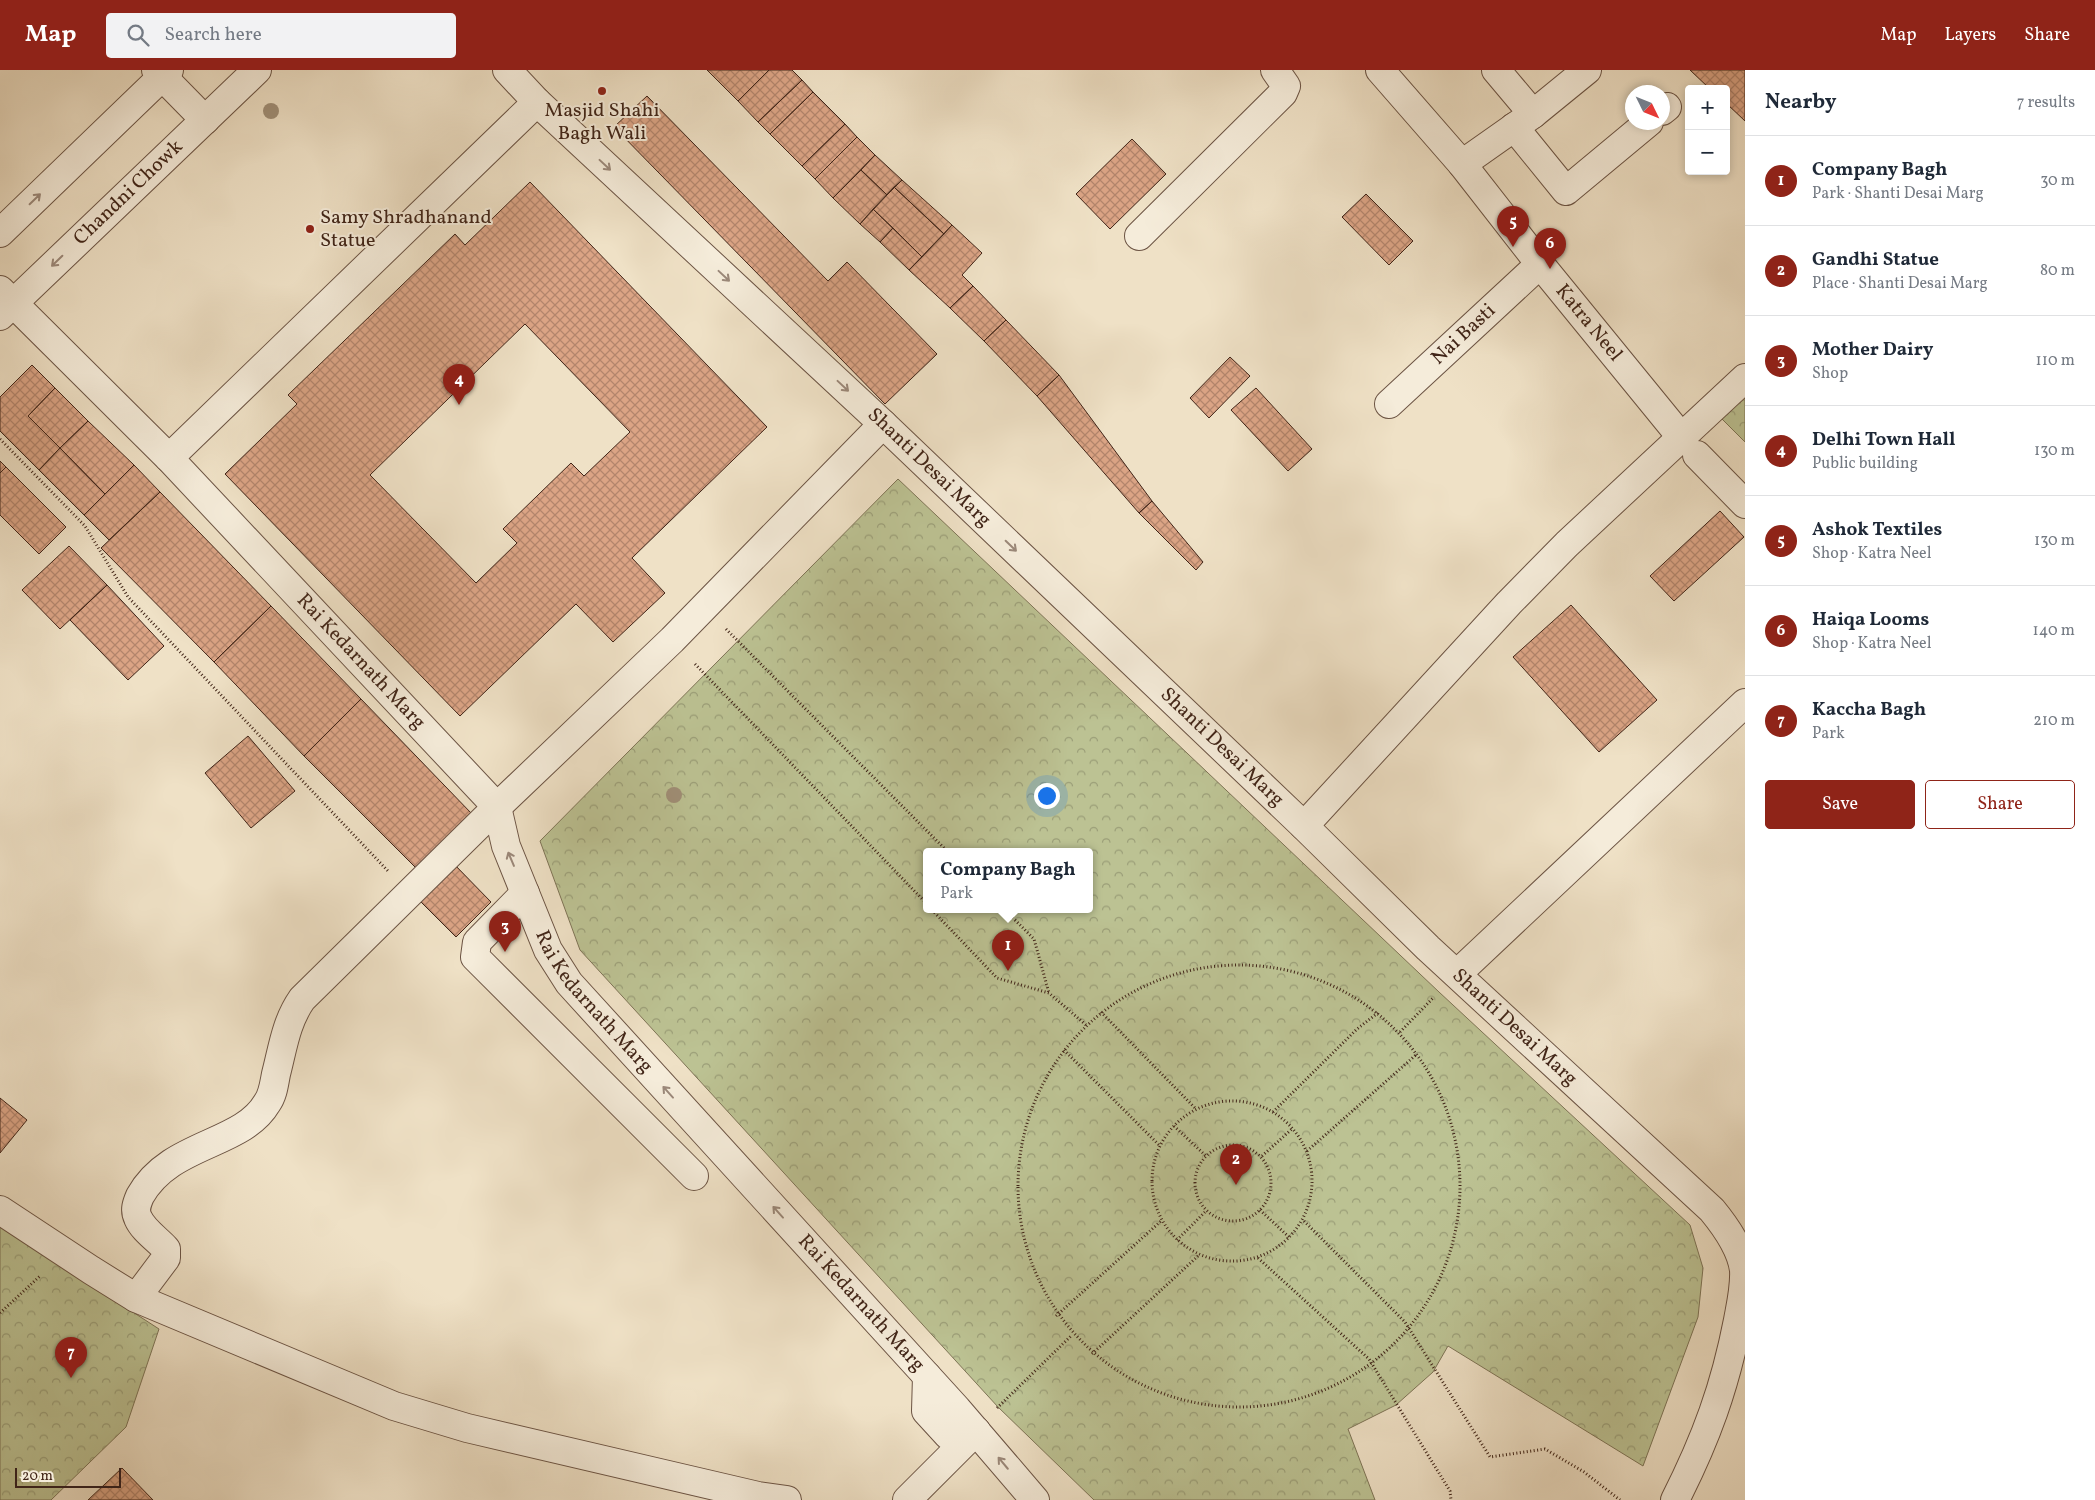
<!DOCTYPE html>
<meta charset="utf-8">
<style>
:root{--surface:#fff;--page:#f2f2f3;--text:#1f2937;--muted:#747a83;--line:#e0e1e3;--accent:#8f2418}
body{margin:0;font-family:Vollkorn,serif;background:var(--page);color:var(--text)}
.controls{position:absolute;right:15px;top:15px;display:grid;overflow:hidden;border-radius:5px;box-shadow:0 2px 8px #0003}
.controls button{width:45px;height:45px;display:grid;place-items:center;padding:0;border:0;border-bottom:1px solid var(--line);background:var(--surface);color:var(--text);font:25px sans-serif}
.compass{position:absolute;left:1625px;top:15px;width:45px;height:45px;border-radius:50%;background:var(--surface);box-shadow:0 2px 8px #0003;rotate:133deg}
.scale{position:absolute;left:15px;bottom:12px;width:106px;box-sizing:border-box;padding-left:5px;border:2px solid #412518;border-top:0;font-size:14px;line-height:18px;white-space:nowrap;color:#412518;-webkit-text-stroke:4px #f5ecda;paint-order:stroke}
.you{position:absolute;left:1046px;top:725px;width:18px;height:18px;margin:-12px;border:4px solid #fff;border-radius:50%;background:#1a73e8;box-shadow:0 0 0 8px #1a73e833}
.badge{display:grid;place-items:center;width:32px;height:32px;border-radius:50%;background:var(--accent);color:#fff;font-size:16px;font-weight:700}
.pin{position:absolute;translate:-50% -41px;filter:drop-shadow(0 1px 2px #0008)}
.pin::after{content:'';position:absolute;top:26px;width:18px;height:15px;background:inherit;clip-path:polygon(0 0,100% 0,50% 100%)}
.popup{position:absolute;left:923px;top:778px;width:170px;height:65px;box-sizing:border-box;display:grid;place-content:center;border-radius:5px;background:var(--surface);filter:drop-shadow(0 1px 4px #0005);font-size:16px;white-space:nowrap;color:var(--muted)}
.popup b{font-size:19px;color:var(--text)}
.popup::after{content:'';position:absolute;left:50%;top:100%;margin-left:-10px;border:10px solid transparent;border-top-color:var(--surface)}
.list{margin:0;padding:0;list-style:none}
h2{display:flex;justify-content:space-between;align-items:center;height:65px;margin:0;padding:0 20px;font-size:21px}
h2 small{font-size:16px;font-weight:400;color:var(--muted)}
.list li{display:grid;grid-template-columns:32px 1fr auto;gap:15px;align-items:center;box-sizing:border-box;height:90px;padding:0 20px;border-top:1px solid var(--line)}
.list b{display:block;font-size:19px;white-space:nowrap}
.list p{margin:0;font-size:16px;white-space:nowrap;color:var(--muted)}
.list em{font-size:16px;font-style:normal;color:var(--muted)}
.actions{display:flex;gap:10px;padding:15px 20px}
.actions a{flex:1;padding:11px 0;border:1px solid var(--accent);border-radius:5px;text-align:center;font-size:18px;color:var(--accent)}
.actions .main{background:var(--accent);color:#fff}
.icon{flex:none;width:28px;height:28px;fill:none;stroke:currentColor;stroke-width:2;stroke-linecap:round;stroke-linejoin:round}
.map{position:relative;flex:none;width:1745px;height:1430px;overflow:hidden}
header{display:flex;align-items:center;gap:30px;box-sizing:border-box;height:70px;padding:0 25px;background:var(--accent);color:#fff}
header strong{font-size:24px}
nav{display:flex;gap:28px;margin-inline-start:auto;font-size:18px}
.search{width:350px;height:45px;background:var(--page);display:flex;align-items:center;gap:12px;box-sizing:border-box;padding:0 18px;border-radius:5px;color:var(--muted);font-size:19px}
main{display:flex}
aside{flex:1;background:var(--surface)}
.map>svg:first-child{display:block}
</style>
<header>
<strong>Map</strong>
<div class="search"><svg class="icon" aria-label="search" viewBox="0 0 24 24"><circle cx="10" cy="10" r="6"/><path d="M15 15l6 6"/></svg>Search here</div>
<nav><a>Map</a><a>Layers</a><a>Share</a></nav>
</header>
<main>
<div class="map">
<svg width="1745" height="1430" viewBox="0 0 1745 1430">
<defs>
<pattern id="park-crowns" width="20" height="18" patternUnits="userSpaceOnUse" patternTransform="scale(1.25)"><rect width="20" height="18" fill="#bcc293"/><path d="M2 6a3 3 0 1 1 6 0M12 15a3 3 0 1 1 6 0" fill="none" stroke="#9a9d77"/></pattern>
<pattern id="building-cross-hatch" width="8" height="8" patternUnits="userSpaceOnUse" patternTransform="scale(1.25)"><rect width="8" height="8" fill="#dba485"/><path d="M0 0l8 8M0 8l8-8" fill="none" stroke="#b3856c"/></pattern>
</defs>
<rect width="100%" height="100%" fill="#efe1c6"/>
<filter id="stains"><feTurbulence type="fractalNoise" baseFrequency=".004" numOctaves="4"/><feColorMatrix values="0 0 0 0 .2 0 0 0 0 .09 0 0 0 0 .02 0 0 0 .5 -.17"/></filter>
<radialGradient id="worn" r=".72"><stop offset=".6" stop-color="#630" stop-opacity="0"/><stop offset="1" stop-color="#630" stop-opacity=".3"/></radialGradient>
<path fill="url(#park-crowns)" stroke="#7e7456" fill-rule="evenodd" d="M1745 325V372L1721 348Z
M898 409 1439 922 1690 1155 1703 1198 1698 1247 1643 1396 1448 1276 1433 1302 1396 1335 1348 1359 1375 1430H1094L998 1337 580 880 540 771ZM1089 782V840H927V782Z
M0 1156 159 1259 126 1357 51 1430H0Z"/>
<path fill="url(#building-cross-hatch)" stroke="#412518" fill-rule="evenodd" d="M707 0H769L738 31Z
M769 0H792L802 10 758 52 738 31Z
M1690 0H1745V51L1726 33V19H1710Z
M802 10 813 22 770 64 758 52Z
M813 22 845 54 802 96 770 64Z
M647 26 828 211 847 192 937 284 885 334 614 57Z
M845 54 857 67 815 109 802 96Z
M857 67 875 85 833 128 815 109Z
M1132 69 1166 104 1110 159 1076 124Z
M875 85 902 110 887 125 861 100Z
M861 100 887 125 860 154 833 128Z
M902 110 952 155 944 164 894 117Z
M530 112 767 357 632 488 665 523 613 572 576 534 460 646 225 404 297 334 288 325 455 164 465 175ZM525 254 630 362 584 406 571 393 503 459 517 473 476 513 370 405Z
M894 117 944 164 922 187 873 139Z
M1366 124 1413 171 1389 195 1342 147Z
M873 139 893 158 880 172 860 154Z
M952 155 982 183 962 205 973 216 950 238 909 200Z
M893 158 922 187 909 200 880 172Z
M973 216 1006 250 984 271 950 238Z
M1006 250 1059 305 1037 326 984 271Z
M1230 287 1250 306 1209 348 1190 328Z
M32 295 55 318 28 346 60 378 39 400 0 361V327Z
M1059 305 1152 431 1139 443 1037 326Z
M55 318 88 351 60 378 28 346Z
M1256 318 1312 379 1288 401 1231 340Z
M88 351 134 395 105 424 60 378Z
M60 378 105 424 84 445 39 400Z
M0 391 6 397 0 403Z
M134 395 160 422 109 470 84 445Z
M6 397 66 457 39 484 0 445V403Z
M160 422 271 536 214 592 101 478Z
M1152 431 1203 492 1196 500 1139 443Z
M1720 441 1744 467 1674 531 1650 506Z
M69 476 107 515 60 559 22 520Z
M107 515 164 576 128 610 70 550Z
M1571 535 1657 630 1599 682 1513 587Z
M271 536 361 629 304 686 214 592Z
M361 629 472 744 416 798 304 686Z
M248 666 295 721 251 758 205 703Z
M452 792 491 832 456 867 417 828Z
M0 1028 27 1050 0 1083Z
M122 1398 153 1430H88Z"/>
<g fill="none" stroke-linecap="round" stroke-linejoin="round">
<g stroke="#6c5444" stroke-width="30">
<g id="minor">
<path d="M156 0 205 50"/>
<path id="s1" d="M507 0 537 32 883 354 1304 756 1428 878 1712 1140C1726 1157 1741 1178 1744 1200 1745 1217 1741 1234 1738 1250 1725 1317 1706 1369 1675 1430"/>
<path id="s2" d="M1380 0 1462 94 1540 194 1682 368"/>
<path d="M1496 0 1533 44"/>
<path d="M1662 41 1667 37"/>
<path d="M1514 57 1566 121 1649 52"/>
<path d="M1462 94 1533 44 1587 0"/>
<path d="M0 163 169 0"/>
<path d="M1139 166 1283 23 1286 16 1275 0"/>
<path id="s3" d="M0 220 169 388 497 737 506 776 548 880 569 913 957 1339 1035 1430"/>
<path id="s4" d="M0 246 257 0"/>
<path id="s5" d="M1389 334 1540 194"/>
<path d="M1697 385 1745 434"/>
<path d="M169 388 537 32"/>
<path d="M1304 756 1509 533 1567 474 1745 308"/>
<path d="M525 823 477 872 475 887 694 1106"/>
<path d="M1457 904 1745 633"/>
<path d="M0 1140 91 1200 136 1228 394 1336 467 1358 758 1426 787 1430"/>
<path d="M136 1228 166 1188V1179C157 1169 143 1160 138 1148 134 1140 137 1133 140 1126 170 1072 242 1076 267 1033 273 1025 274 1014 276 1004 283 977 286 952 302 929L497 737 672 570 883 354"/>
<path d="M927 1306 926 1341 948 1365 976 1361"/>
<path d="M907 1430 976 1361"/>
</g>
</g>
<path stroke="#412518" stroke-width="3" stroke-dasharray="1 2.5" stroke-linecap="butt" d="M0 369 85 456 128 527 388 801
M726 559 948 782
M695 594 927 834
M932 840 997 908 1049 923 1086 955
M1005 840 1034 869 1049 923
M1018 1116a221 221 0 1 1 442 0a221 221 0 1 1-442 0Z
M1101 942 1196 1039
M1400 962 1434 927
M1064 980 1160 1076
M1152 1111a80 80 0 1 1 160 0a80 80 0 1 1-160 0Z
M1273 1042 1357 959 1379 942
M1174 1056 1206 1086
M1195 1113a38 38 0 1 1 76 0a38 38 0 1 1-76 0Z
M1307 1081 1417 984
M1262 1086 1293 1058
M1260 1140 1290 1168
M1304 1151 1405 1252 1490 1387 1545 1379 1584 1402 1620 1430
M1177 1170 1206 1141
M1258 1188 1369 1289 1450 1421 1451 1430
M0 1243 40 1206
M1056 1246 1161 1151
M1092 1284 1199 1185
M997 1338 1072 1265"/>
<use href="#minor" stroke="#f5ecda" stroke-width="28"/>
</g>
<g fill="#a08f77">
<circle cx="271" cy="41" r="8"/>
<circle cx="674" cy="725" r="8"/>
</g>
<defs><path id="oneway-shaft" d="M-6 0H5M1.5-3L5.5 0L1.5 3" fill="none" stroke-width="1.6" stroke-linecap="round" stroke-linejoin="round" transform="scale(1.25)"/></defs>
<g stroke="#9b8879">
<use href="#oneway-shaft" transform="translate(605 95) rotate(43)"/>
<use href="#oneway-shaft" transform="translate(35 129) rotate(-44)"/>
<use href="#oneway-shaft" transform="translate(57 191) rotate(136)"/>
<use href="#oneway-shaft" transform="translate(724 206) rotate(43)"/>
<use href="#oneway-shaft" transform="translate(843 316) rotate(43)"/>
<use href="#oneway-shaft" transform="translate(1011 476) rotate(44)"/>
<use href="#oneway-shaft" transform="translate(511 789) rotate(-113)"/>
<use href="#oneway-shaft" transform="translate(668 1022) rotate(-132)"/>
<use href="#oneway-shaft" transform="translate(778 1142) rotate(-132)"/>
<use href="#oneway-shaft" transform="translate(1003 1393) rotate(-130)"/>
</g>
<g fill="#8f2418" stroke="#f5ecda" stroke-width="2">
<circle cx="602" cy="21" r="5"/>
<circle cx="310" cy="159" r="5"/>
</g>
<g text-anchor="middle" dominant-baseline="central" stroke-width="4" stroke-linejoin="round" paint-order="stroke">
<g font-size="20" fill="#412518" stroke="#f5ecda">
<text x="602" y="41">Masjid Shahi<tspan x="602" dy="23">Bagh Wali</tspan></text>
<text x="320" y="148" text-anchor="start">Samy Shradhanand<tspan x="320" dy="23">Statue</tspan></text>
</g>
<g font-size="20" fill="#412518" stroke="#f5ecda">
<text stroke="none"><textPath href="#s4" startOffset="178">Chandni Chowk</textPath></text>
<text stroke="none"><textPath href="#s2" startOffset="328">Katra Neel</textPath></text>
<text stroke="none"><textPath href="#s5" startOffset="102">Nai Basti</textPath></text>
<text stroke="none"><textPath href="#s1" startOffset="580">Shanti Desai Marg</textPath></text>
<text stroke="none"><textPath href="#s3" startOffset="518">Rai Kedarnath Marg</textPath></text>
<text stroke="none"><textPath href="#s1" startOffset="985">Shanti Desai Marg</textPath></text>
<text stroke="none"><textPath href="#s3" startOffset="938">Rai Kedarnath Marg</textPath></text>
<text stroke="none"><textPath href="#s1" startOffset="1390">Shanti Desai Marg</textPath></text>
<text stroke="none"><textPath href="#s3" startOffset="1342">Rai Kedarnath Marg</textPath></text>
</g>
</g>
<rect width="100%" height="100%" filter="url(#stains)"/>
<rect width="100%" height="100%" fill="url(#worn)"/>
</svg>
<div class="controls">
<button>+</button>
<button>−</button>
</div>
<svg class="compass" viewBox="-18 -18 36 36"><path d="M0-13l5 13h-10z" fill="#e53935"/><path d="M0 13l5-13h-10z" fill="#747a83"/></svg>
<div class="scale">20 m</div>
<div class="you"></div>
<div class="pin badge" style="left:1008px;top:901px">1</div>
<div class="popup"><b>Company Bagh</b>Park</div>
<div class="pin badge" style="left:1236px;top:1115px">2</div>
<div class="pin badge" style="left:505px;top:882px">3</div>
<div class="pin badge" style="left:459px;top:335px">4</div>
<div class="pin badge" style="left:1513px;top:177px">5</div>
<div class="pin badge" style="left:1550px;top:199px">6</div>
<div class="pin badge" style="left:71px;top:1308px">7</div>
</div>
<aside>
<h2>Nearby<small>7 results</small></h2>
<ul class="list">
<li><span class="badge">1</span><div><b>Company Bagh</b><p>Park · Shanti Desai Marg</p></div><em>30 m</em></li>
<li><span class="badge">2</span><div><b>Gandhi Statue</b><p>Place · Shanti Desai Marg</p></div><em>80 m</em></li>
<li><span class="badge">3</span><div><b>Mother Dairy</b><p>Shop</p></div><em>110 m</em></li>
<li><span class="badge">4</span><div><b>Delhi Town Hall</b><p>Public building</p></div><em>130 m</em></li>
<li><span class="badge">5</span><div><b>Ashok Textiles</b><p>Shop · Katra Neel</p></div><em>130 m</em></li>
<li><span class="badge">6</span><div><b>Haiqa Looms</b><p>Shop · Katra Neel</p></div><em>140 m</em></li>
<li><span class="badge">7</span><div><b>Kaccha Bagh</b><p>Park</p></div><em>210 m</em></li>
</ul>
<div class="actions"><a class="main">Save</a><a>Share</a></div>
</aside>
</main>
